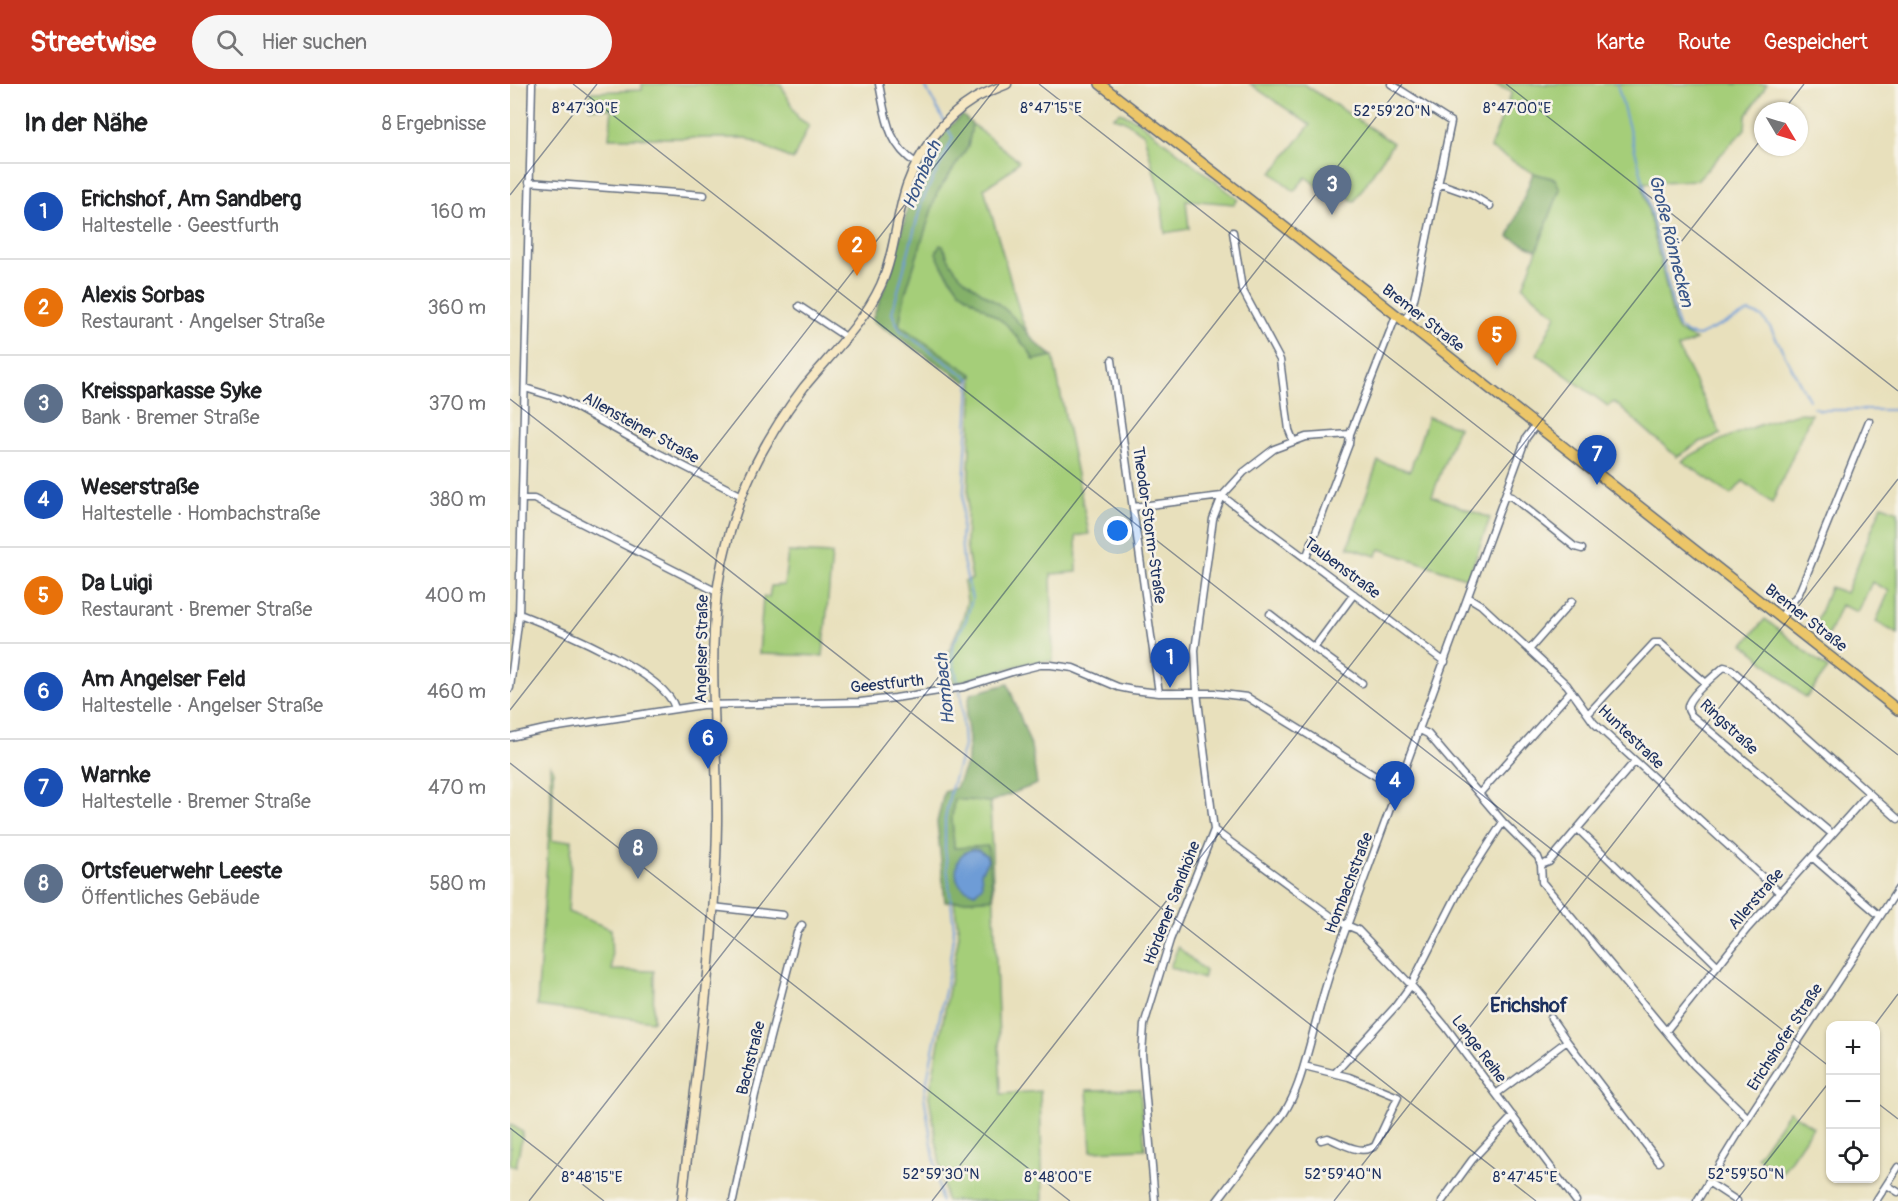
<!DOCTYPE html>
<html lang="de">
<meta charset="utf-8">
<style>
:root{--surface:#fff;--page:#f6f6f6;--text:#202124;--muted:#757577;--line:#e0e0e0;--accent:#c8321e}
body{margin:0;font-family:Pangolin,sans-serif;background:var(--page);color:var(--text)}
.controls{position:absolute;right:18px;bottom:18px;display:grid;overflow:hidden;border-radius:12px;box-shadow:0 2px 4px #0004}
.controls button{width:54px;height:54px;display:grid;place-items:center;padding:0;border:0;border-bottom:2px solid var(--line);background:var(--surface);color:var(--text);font:30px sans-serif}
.compass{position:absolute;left:1244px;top:18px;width:54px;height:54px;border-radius:50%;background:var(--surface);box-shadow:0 2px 4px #0004;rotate:128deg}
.you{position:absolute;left:608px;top:447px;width:21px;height:21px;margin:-15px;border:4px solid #fff;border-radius:50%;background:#1a73e8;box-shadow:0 0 0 9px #1a73e833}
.badge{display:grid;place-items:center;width:39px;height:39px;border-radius:50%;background:var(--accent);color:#fff;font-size:20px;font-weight:700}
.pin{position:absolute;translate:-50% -50px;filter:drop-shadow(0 2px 3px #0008)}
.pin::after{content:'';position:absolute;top:32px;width:21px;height:18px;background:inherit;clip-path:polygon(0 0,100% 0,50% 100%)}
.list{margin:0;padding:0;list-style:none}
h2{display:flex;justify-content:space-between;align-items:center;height:78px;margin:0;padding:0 24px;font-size:26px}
h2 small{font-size:20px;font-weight:400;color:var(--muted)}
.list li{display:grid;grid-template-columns:39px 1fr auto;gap:18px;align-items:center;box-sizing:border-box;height:96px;padding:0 24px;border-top:2px solid var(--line)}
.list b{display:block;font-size:22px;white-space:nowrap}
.list p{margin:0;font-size:20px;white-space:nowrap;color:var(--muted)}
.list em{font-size:20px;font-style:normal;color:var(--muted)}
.icon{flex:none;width:33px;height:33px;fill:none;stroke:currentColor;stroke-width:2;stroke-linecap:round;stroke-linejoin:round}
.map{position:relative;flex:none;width:1388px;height:1117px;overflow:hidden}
header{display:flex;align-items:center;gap:36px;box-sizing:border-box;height:84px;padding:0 30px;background:var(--accent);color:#fff}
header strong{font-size:28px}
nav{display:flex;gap:33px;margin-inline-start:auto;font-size:21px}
.search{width:420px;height:54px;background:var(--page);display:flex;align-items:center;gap:15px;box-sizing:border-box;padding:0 21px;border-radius:33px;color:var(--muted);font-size:22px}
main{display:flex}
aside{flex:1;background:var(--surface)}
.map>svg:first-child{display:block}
</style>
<header>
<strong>Streetwise</strong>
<div class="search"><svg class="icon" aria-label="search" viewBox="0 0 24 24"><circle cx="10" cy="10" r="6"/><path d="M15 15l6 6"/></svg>Hier suchen</div>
<nav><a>Karte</a><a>Route</a><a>Gespeichert</a></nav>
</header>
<main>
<aside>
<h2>In der Nähe<small>8 Ergebnisse</small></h2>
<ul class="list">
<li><span class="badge" style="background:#1a4fb4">1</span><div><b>Erichshof, Am Sandberg</b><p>Haltestelle · Geestfurth</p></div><em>160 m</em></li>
<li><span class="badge" style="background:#e8710a">2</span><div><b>Alexis Sorbas</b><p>Restaurant · Angelser Straße</p></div><em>360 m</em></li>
<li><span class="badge" style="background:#5c6f8a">3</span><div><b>Kreissparkasse Syke</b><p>Bank · Bremer Straße</p></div><em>370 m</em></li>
<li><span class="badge" style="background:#1a4fb4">4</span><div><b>Weserstraße</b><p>Haltestelle · Hombachstraße</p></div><em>380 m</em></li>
<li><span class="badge" style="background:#e8710a">5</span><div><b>Da Luigi</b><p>Restaurant · Bremer Straße</p></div><em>400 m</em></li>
<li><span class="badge" style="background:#1a4fb4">6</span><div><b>Am Angelser Feld</b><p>Haltestelle · Angelser Straße</p></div><em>460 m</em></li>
<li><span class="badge" style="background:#1a4fb4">7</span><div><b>Warnke</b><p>Haltestelle · Bremer Straße</p></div><em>470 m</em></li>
<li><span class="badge" style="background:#5c6f8a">8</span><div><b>Ortsfeuerwehr Leeste</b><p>Öffentliches Gebäude</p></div><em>580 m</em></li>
</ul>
</aside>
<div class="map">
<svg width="1388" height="1117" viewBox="0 0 1388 1117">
<rect width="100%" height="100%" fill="#f7f3e8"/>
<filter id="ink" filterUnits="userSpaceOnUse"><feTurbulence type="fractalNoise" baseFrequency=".0167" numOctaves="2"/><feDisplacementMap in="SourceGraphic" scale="12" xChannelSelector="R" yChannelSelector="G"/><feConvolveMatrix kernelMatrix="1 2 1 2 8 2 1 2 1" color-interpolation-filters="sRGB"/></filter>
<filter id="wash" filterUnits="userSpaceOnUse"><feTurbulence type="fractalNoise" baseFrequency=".008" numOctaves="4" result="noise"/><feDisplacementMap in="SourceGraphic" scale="24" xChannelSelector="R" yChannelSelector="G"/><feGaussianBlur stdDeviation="1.35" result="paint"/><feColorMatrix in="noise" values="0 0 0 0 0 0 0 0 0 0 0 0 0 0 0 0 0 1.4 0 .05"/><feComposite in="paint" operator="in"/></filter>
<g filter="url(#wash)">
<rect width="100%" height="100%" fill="#e8e0bc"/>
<path fill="#a5ce79" stroke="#607e6c" stroke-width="1.5" d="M132 0H271L288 34 299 41 283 76 237 54H99L102 25 80 24 81 8 132 6Z
M740 0H794L883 59 844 118 828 105 818 111 796 93 784 107 762 89 800 41Z
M983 0H1257L1236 33 1235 45 1187 96 1132 99 1165 241 1168 247 1186 256 1168 264 1211 350 1190 358 1167 373 1104 318 1098 322 1027 270 1046 231 1013 203 1050 105 1045 95 1023 89 980 64 1002 8Z
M610 28 628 37 728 115 724 120 676 116 679 145 655 149 651 115 634 50 613 36 603 33Z
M462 40 509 77 496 90 474 104 512 236 522 257C515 248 509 239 501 231 480 209 442 199 435 165L432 182 450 207 496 240 519 267 524 276 543 272 579 450 566 452 567 488 541 490 543 577 522 578 444 599 438 576 439 567 454 531 457 517 454 498 462 495 456 460 463 291 389 241 395 210 427 109 458 63Z
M1289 329 1301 330 1262 419 1233 397 1221 411 1172 377C1208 354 1248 340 1289 329Z
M918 333 948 343 922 412 980 434 958 495 870 465 866 472 838 463 868 377 900 387Z
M1372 421 1388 427V550L1366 538 1379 507 1362 498 1348 528 1331 521 1317 554 1304 544 1320 503 1336 509Z
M278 468 322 470 313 572 249 570 253 513H259L261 502 274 501Z
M1255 535 1318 585 1296 614 1234 560Z
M40 681 43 684 42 757 62 756 58 828 101 845 102 886 144 887 143 937 27 922 41 720Z
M444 715 480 718 491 1010 530 1007 533 1117H436L419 1012 449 851 444 817 483 814 444 764 442 734Z
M668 863 695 887 693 895 660 883Z
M630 1005 635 1065 581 1067 577 1006Z
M1279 1027 1303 1043 1271 1090 1247 1073Z
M0 1040 13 1048 6 1083 0 1081Z"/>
<path fill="#84b169" stroke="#507064" stroke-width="1.5" d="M452 31 462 40 458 63 427 109 395 210 389 241 463 291 456 298 362 236 383 182 403 103 412 81 434 48Z
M1023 89 1045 95 1050 105 1027 166 999 153Z
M430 161 433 162C447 202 474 204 500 230 517 246 522 259 543 272L524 276 519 267 496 240 450 207 432 182 426 169Z
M498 600 521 662 527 700 480 718 444 715 442 734 444 764 478 762 483 814 435 818 427 738 434 708 446 704 458 676 459 655 456 632 460 610Z"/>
<path fill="#6e9cd6" stroke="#44669a" stroke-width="1.5" d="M468 766 476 771 478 776 471 788 472 802 465 809C461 807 454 805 451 802 443 793 445 771 458 767 461 765 465 766 468 766Z"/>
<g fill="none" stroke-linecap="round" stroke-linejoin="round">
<path stroke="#6e9cd6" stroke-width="2" d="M414 0 434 37
M1107 0 1133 96 1168 243 1177 250 1188 252 1239 228 1252 233 1260 243 1299 316
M1303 323 1311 326H1388
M431 1117 414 1011 438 892 444 845 435 764V735L440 709 454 662 451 612 443 577 442 562 456 536 462 515 453 477 451 456 460 295 390 246 382 229 412 117 443 54 436 42"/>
</g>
</g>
<g filter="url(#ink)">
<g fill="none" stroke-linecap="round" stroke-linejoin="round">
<g stroke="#636d7f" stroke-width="9">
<path id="street" d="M369 0C376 33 377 60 407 80
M881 0 941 38 906 207 901 227 893 237
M19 98 194 111
M928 99 962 111 980 122
M723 148 732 205 770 276 779 346 783 356
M289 222 336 253
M602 276 649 609
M15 304 51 315 148 369 232 412
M996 411 1002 413 1065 463 1072 465
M12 415H24L207 508
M623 423 712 412 935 578
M796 474 839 360 840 350
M958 513 971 521 1057 601 1084 639 1269 808
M760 530 804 564 844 510
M9 532 12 531C45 544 156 589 165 624
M1270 534 1289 509 1294 497 1359 337
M804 564 852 599
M1019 566 1062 517
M0 604 9 532 22 0
M1078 630 1144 559H1150L1196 599
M910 646 918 650 993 738 1028 773 1031 781 1032 798 1184 981 1238 1034
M0 653 35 645 192 621 350 618 385 614 454 603 502 588 530 581H541L563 584 608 603 623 606 649 609H704L737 613 888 706
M969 710 1061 607
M1068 745 1208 882
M704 746 829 838 848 846 901 901 936 943 1066 1117
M1322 750 1181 631C1179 628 1177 626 1178 622 1179 612 1205 591 1214 583L1221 585 1359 709
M1302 773 1359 709 1388 735
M1031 781 1039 778 1125 677
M203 823 273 831
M1156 947 1237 845 1302 773 1370 832
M1057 957 1149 1078
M794 982 839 993 888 1013 865 1062C850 1072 832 1059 818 1054L811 1056
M825 989 885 923 901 901 951 803 993 738
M986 1010 1057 957 1041 934
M1198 1098 1227 1117
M1377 1101 1388 1108
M223 1117 245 1011 287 849 292 841
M645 1117 632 970 634 941 660 856 704 746 687 608 685 566 703 435 712 412 734 388 764 365 796 353 840 350 886 232
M707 1117 774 1029C788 1007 793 985 800 960 807 933 814 906 823 880L1016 354 1025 342
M932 1117 962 1076 1003 1032
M1187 1117 1238 1034 1388 805
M1366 1117 1388 1083"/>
</g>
<g stroke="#636d7f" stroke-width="11">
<path id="secondary" d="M172 1117C186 992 205 866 207 740 208 664 198 585 207 509 211 476 220 445 231 414 246 374 268 337 294 303 321 270 353 240 371 201 385 169 386 133 397 101 409 68 434 33 464 15 474 9 486 5 497 0"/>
</g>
<g stroke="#636d7f" stroke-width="12">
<path id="primary" d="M590 0 758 130 1388 626"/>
</g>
<use href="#street" stroke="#fff" stroke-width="6"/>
<use href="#secondary" stroke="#f7e8c3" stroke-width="8"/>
<use href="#primary" stroke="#ecc669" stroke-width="9"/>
</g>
</g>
<path fill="none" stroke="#1b2f5e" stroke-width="1.5" stroke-opacity="0.45" d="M63 0 1320 983M529 0 1388 671M996 0 1388 307M1273 27 1294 0M0 111 87 0M0 315 1026 1117M0 626 489 0M0 679 560 1117M1364 942 1388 910M1366 1018 1388 1035M0 1044 94 1117M19 1117 892 0M422 1117 1253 53M824 1117 1388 395M1226 1117 1320 997"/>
<g text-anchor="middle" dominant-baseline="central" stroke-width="5" stroke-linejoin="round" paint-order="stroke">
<g font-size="16" fill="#1b2f5e" stroke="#f7f3e8">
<text transform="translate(913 234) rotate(38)">Bremer Straße</text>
<text transform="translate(131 344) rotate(29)">Allensteiner Straße</text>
<text transform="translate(639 441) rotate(82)">Theodor-Storm-Straße</text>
<text transform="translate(832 484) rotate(37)">Taubenstraße</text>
<text transform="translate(1296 534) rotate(38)">Bremer Straße</text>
<text transform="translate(192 565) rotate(-89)">Angelser Straße</text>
<text transform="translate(377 600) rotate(-6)">Geestfurth</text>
<text transform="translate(1219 643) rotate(43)">Ringstraße</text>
<text transform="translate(1121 653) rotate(44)">Huntestraße</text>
<text transform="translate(839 799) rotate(-69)">Hombachstraße</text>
<text transform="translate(1246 815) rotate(-49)">Allerstraße</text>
<text transform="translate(662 819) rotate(-69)">Hördener Sandhöhe</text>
<text transform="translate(1275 953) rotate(-57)">Erichshofer Straße</text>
<text transform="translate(969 965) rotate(53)">Lange Reihe</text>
<text transform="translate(241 974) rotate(-76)">Bachstraße</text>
</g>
<g font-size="18" font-style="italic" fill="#385588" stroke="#f7f3e8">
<text transform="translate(412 91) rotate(-67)">Hombach</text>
<text transform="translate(1161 157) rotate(76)">Große Rönnecken</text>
<text transform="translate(435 605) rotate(-96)">Hombach</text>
</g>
<g font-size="20" font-weight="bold" fill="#1b2f5e" stroke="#f7f3e8">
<text x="1019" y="921">Erichshof</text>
</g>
</g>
<g font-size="15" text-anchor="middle" fill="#1b2f5e" stroke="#f7f3e8" stroke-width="5" stroke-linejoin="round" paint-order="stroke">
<text x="75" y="29">8°47'30"E</text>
<text x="541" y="29">8°47'15"E</text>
<text x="1007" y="29">8°47'00"E</text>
<text x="882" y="32">52°59'20"N</text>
<text x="431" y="1095">52°59'30"N</text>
<text x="833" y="1095">52°59'40"N</text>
<text x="1236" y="1095">52°59'50"N</text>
<text x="82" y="1098">8°48'15"E</text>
<text x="548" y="1098">8°48'00"E</text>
<text x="1015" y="1098">8°47'45"E</text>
</g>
</svg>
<div class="controls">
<button>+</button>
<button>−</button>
<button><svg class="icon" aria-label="locate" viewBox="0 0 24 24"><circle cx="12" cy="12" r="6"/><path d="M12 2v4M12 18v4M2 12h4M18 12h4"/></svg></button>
</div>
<svg class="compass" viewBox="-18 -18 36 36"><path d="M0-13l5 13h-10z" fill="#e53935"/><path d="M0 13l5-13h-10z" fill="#757577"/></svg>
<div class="you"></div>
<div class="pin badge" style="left:660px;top:604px;background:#1a4fb4">1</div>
<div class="pin badge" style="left:347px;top:192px;background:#e8710a">2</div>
<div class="pin badge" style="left:822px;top:131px;background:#5c6f8a">3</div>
<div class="pin badge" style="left:885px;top:727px;background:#1a4fb4">4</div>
<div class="pin badge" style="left:987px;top:282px;background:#e8710a">5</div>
<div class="pin badge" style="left:198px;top:685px;background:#1a4fb4">6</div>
<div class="pin badge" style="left:1087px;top:401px;background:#1a4fb4">7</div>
<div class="pin badge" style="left:128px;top:795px;background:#5c6f8a">8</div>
</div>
</main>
